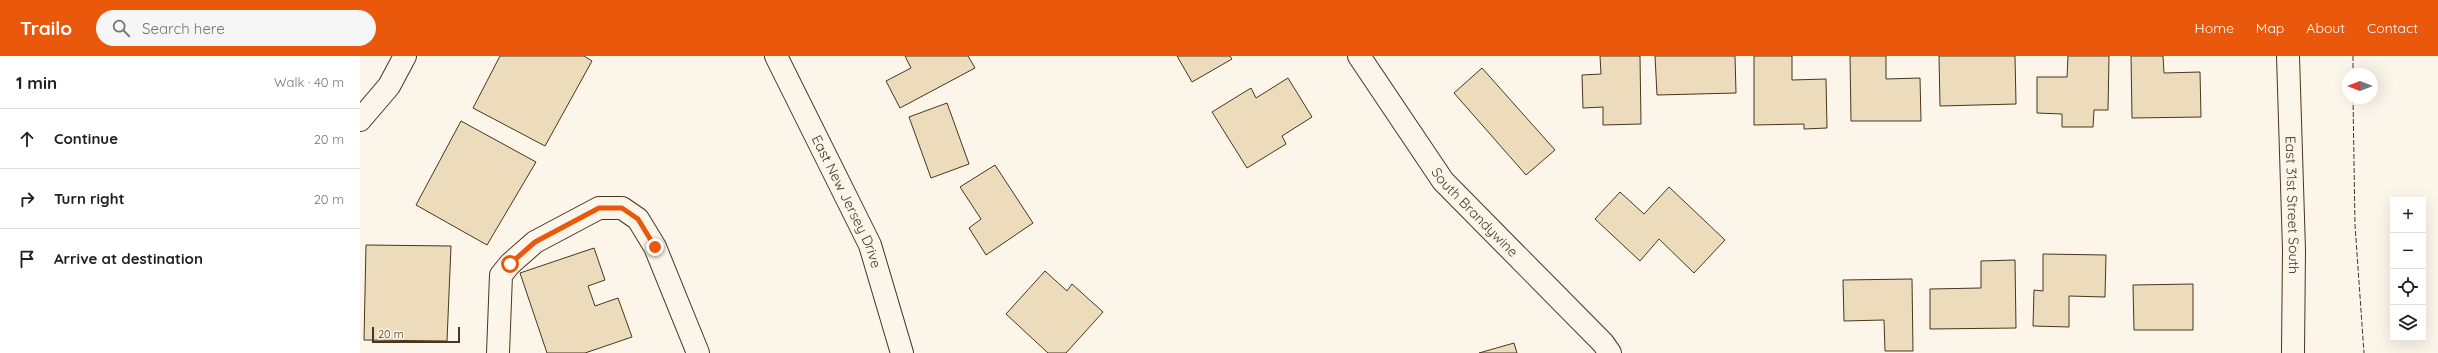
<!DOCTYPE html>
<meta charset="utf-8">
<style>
:root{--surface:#fff;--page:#f6f6f6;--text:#202124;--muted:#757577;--line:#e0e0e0;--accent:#ea580c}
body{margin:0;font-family:Quicksand,sans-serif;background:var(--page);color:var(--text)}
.controls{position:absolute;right:12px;bottom:12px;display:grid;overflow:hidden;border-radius:0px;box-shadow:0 4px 16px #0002}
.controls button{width:36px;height:36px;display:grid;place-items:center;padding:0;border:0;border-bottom:1px solid var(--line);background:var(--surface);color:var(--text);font:20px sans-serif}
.compass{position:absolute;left:1982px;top:12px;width:36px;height:36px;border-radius:50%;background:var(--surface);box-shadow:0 4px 16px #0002;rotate:270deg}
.scale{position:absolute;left:12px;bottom:10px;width:88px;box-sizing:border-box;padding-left:4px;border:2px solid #4a3520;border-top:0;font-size:11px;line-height:14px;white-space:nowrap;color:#4a3520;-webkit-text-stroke:3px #fbf6e9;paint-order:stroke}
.stop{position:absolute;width:12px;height:12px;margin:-9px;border:3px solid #ea580c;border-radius:50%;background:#fff}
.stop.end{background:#ea580c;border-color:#fff;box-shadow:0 1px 4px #0008}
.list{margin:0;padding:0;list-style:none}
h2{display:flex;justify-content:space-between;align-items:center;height:52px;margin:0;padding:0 16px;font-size:17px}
h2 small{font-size:13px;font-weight:400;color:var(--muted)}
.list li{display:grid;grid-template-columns:26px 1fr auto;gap:12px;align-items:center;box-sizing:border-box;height:60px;padding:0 16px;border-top:1px solid var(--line)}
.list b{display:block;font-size:15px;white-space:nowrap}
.list em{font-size:13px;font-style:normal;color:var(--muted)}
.icon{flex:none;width:22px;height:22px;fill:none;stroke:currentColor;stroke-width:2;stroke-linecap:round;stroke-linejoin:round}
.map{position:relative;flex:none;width:2078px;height:297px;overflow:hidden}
header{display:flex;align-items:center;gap:24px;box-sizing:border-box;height:56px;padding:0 20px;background:var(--accent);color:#fff}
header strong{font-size:19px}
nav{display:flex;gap:22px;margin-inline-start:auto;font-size:14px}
.search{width:280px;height:36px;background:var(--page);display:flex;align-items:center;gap:10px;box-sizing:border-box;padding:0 14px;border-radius:22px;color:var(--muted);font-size:15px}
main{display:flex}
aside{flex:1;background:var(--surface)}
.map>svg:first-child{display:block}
</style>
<header>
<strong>Trailo</strong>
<div class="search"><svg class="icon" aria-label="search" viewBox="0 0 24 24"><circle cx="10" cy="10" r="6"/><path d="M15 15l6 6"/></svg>Search here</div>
<nav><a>Home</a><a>Map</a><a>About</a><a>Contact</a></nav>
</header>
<main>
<aside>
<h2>1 min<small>Walk · 40 m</small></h2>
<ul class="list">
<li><svg class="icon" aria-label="ahead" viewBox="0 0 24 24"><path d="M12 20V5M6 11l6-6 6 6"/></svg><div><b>Continue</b></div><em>20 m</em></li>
<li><svg class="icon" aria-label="right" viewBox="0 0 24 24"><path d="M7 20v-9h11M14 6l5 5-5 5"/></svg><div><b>Turn right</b></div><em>20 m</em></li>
<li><svg class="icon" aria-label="arrive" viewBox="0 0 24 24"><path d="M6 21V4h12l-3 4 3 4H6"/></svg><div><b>Arrive at destination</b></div></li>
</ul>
</aside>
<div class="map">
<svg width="2078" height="297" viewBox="0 0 2078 297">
<rect width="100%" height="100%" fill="#fbf6e9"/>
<path fill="#ecdcbc" stroke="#4a3520" d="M140 0H224L232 5 185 90 113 52Z
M545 0H608L615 12 540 52 526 25 551 12Z
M817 0H870L872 3 832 26Z
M1240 0H1280L1281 68 1243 69V51L1223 52 1222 19 1241 18Z
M1295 0H1375L1376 37 1297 39Z
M1394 0H1432V24L1466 23 1467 72 1444 73V68L1394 69Z
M1490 0H1526V23L1560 22 1561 65H1491Z
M1579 0H1655L1656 48 1580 50Z
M1708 0H1749L1748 54H1734L1733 71H1702V58L1677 57V21H1707Z
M1771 0H1803L1804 17 1840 16 1841 61 1772 62Z
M1122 12 1195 94 1166 119 1094 37Z
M928 22 952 61 922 80 926 88 887 112 852 56 891 32 896 42Z
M587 47 609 108 571 122 549 61Z
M101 65 176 106 127 189 56 149Z
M635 109 673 167 626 199 609 172 621 163 600 131Z
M1309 131 1365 184 1334 217 1299 183 1280 205 1235 163 1260 136 1284 158Z
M6 189 91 190 87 285 4 284Z
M234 192 245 224 228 230 235 250 258 242 272 281 225 297H187L160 217Z
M1683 198 1746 199 1745 241 1709 240V271L1673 270 1674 234 1683 235Z
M1655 204 1656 272 1570 273V233L1621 232V205Z
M685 215 707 235 712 228 743 256 706 297H688L646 258Z
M1552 223 1553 295H1525L1524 264 1484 265 1483 224Z
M1833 228V274H1774L1773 229Z
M1154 287 1157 297H1119Z"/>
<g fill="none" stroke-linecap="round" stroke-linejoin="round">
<g stroke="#4a3520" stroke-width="24">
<g id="minor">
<path id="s1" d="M416 0 510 189 542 297"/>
<path id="s2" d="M999 0 1083 125 1243 287 1250 297"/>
<path id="s3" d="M1928 0 1934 194 1933 297"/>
<path d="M0 64 29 30 45 0"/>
<path d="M138 297 141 219 150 208 175 186 239 152H262L278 163 295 191 338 297"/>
</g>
</g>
<use href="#minor" stroke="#fbf6e9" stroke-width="22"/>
<path stroke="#4a3520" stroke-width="1" stroke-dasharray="5 2" stroke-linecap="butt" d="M1993 0V18
M1993 42 1995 169 2004 297"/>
</g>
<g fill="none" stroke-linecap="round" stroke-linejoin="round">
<path stroke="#ea580c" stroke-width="5" d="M150 208 175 186 239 152H262L278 163 295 191"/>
</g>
<g text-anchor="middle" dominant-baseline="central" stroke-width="3" stroke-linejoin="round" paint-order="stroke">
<g font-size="14" fill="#4a3520" stroke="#fbf6e9">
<text stroke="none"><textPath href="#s1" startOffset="162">East New Jersey Drive</textPath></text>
<text stroke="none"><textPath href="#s3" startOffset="149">East 31st Street South</textPath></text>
<text stroke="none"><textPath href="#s2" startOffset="195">South Brandywine</textPath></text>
</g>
</g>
</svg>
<div class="controls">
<button>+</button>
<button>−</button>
<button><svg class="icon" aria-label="locate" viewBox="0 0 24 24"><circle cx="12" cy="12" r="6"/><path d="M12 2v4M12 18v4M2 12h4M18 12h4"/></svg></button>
<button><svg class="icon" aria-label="layers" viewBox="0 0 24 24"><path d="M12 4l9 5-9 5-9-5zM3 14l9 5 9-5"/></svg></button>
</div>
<svg class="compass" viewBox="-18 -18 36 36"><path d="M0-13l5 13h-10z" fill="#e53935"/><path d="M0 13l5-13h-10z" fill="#757577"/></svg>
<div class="scale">20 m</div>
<div class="stop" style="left:150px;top:208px"></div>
<div class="stop end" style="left:295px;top:191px"></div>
</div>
</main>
